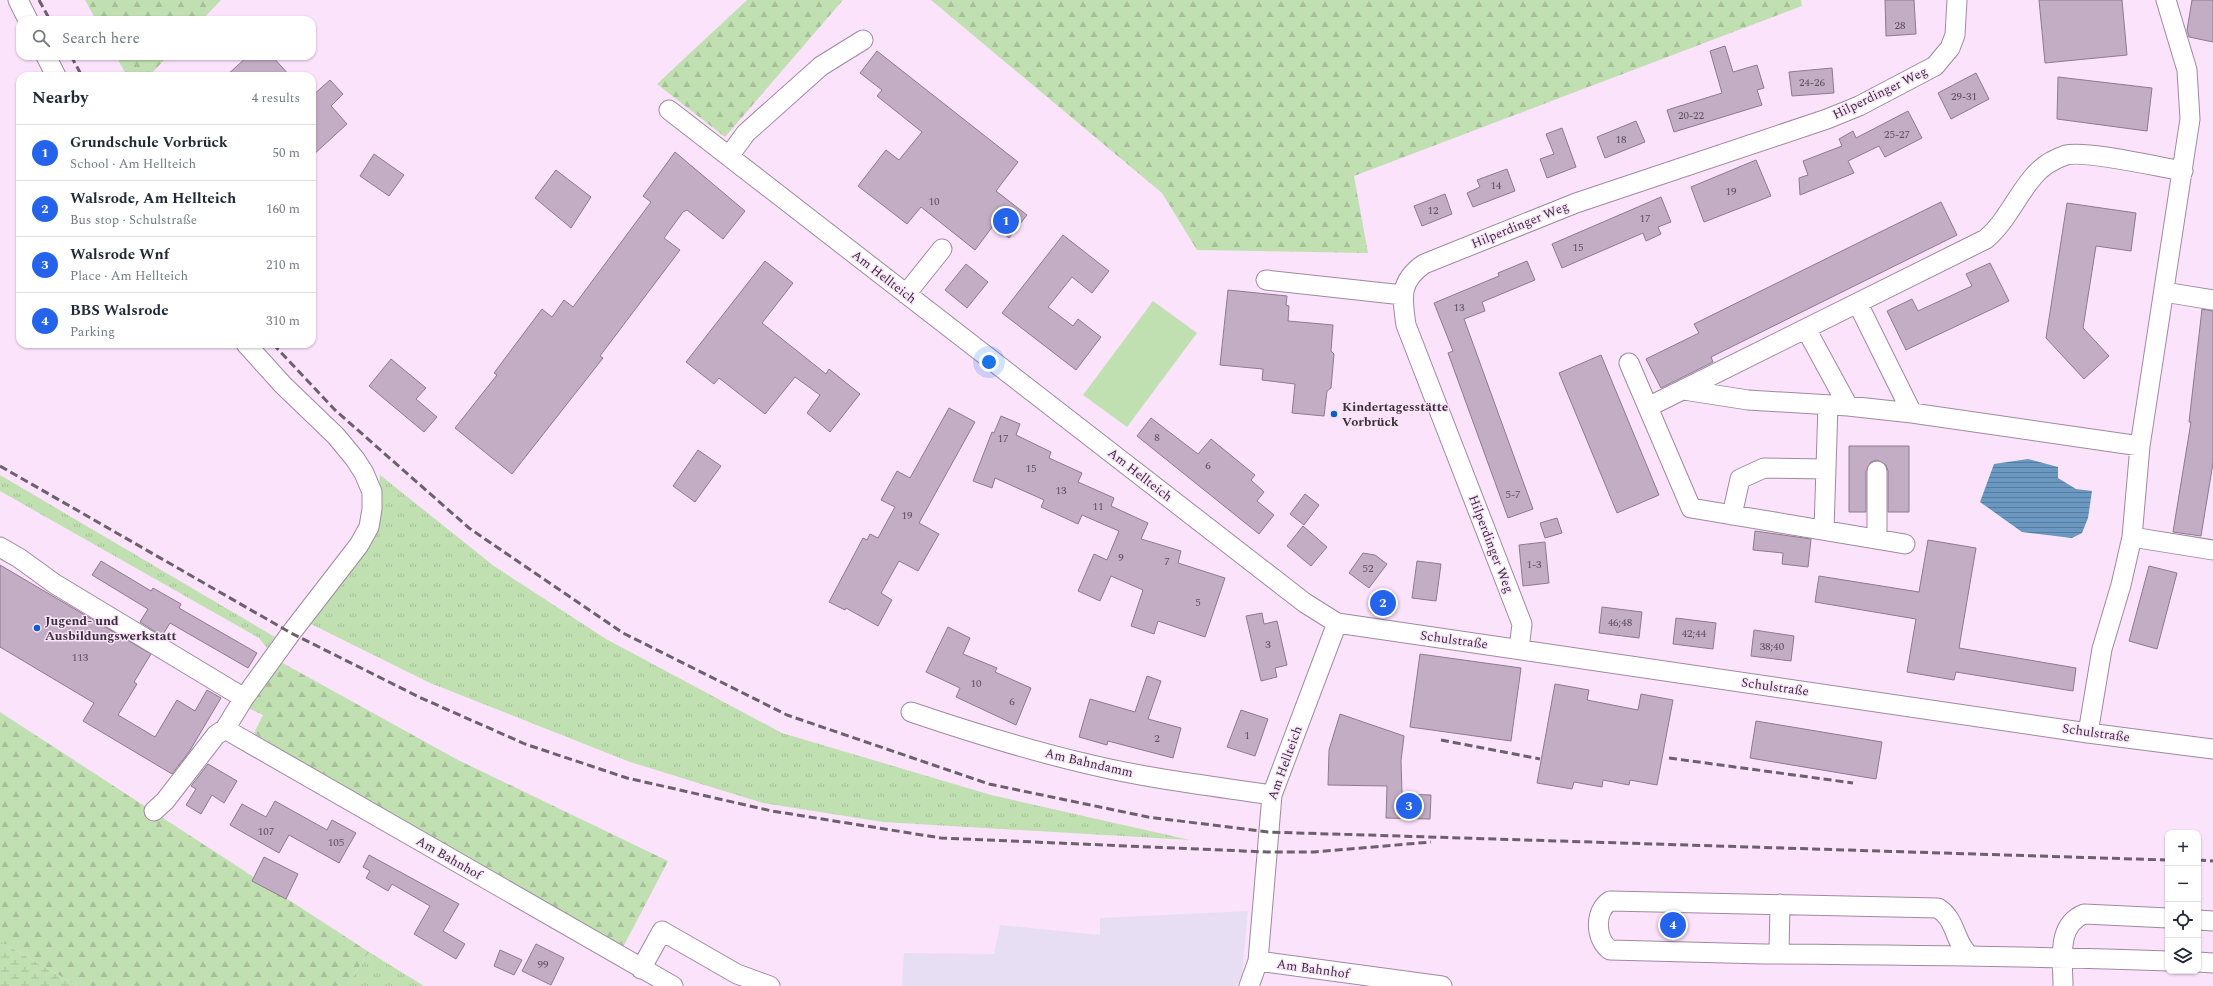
<!DOCTYPE html>
<meta charset="utf-8">
<style>
:root{--surface:#fff;--page:#f2f2f3;--text:#1f2937;--muted:#747a83;--line:#e0e1e3;--accent:#2563eb}
body{margin:0;font-family:Spectral,serif;background:var(--page);color:var(--text)}
.controls{position:absolute;right:12px;bottom:12px;display:grid;overflow:hidden;border-radius:8px;box-shadow:0 1px 3px #0004}
.controls button{width:36px;height:36px;display:grid;place-items:center;padding:0;border:0;border-bottom:1px solid var(--line);background:var(--surface);color:var(--text);font:20px sans-serif}
.you{position:absolute;left:989px;top:362px;width:14px;height:14px;margin:-10px;border:3px solid #fff;border-radius:50%;background:#1a73e8;box-shadow:0 0 0 6px #1a73e833}
.badge{display:grid;place-items:center;width:26px;height:26px;border-radius:50%;background:var(--accent);color:#fff;font-size:13px;font-weight:700}
.pin{position:absolute;translate:-50% -50%;border:2px solid #fff;box-shadow:0 1px 4px #0006}
.list{margin:0;padding:0;list-style:none}
h2{display:flex;justify-content:space-between;align-items:center;height:52px;margin:0;padding:0 16px;font-size:17px}
h2 small{font-size:13px;font-weight:400;color:var(--muted)}
.list li{display:grid;grid-template-columns:26px 1fr auto;gap:12px;align-items:center;box-sizing:border-box;height:56px;padding:0 16px;border-top:1px solid var(--line)}
.list b{display:block;font-size:15px;white-space:nowrap}
.list p{margin:0;font-size:13px;white-space:nowrap;color:var(--muted)}
.list em{font-size:13px;font-style:normal;color:var(--muted)}
.icon{flex:none;width:22px;height:22px;fill:none;stroke:currentColor;stroke-width:2;stroke-linecap:round;stroke-linejoin:round}
.map{position:relative;flex:none;width:2213px;height:986px;overflow:hidden}
.search{position:absolute;background:var(--surface);box-shadow:0 1px 3px #0004;left:16px;top:16px;width:300px;height:44px;display:flex;align-items:center;gap:10px;box-sizing:border-box;padding:0 14px;border-radius:12px;color:var(--muted);font-size:15px}
.panel{position:absolute;background:var(--surface);box-shadow:0 1px 3px #0004;left:16px;top:72px;width:300px;height:276px;border-radius:12px}
.map>svg:first-child{display:block}
</style>
<div class="map">
<svg width="2213" height="986" viewBox="0 0 2213 986">
<defs>
<pattern id="grass-tufts" width="24" height="20" patternUnits="userSpaceOnUse"><rect width="24" height="20" fill="#c1e0b1"/><path d="M3 7l-1-3M5 7V3M7 7l1-3M15 17l-1-3M17 17v-4M19 17l1-3" fill="none" stroke="#a7c099"/></pattern>
<pattern id="forest-firs" width="22" height="20" patternUnits="userSpaceOnUse"><rect width="22" height="20" fill="#c1e0b1"/><path d="M5 1l3.5 6h-7zM16 11l3.5 6h-7z" fill="#a7c099"/></pattern>
<pattern id="wetland-marsh" width="20" height="14" patternUnits="userSpaceOnUse"><rect width="20" height="14" fill="#c1e0b1"/><path d="M1 5h8M5 5V1M11 12h8M15 12V8" fill="none" stroke="#a7c099"/></pattern>
<pattern id="water-rules" width="6" height="5" patternUnits="userSpaceOnUse"><rect width="6" height="5" fill="#6a98c0"/><path d="M0 2.5h6" fill="none" stroke="#587c9d"/></pattern>
</defs>
<rect width="100%" height="100%" fill="#fbe3fc"/>
<path fill="#e7def3" d="M1248 911 1242 975 1236 986H902L904 953 994 954 1000 925 1100 935V918Z"/>
<path fill="url(#grass-tufts)" d="M0 475 275 637 267 648 259 638 0 491Z
M380 475 494 566 606 639 782 733 991 795 1190 840 883 822 763 803 630 762 430 683 311 624 376 531Z
M369 952 424 986H346Z"/>
<path fill="url(#forest-firs)" d="M85 0H221L202 20H96Z
M747 0H843L725 137 657 84Z
M931 0H1801L1802 6 1354 176 1368 253 1197 250 1162 193Z
M116 56H168L149 76H127Z
M279 661 458 760 668 861 621 951 456 856 254 733 263 715 248 708Z
M0 712 369 952 346 986H77L0 941Z"/>
<path fill="url(#wetland-marsh)" d="M0 941 77 986H0Z"/>
<path fill="#c1e0b1" d="M1153 301 1197 333 1127 427 1083 395Z"/>
<path fill="url(#water-rules)" d="M2028 459 2058 467V478L2076 489 2092 491 2088 518 2082 533 2072 538 2022 532 1980 502 1994 464Z"/>
<path fill="#c3adc4" stroke="#8f798f" d="M1885 0H1914L1916 34 1886 36Z
M2039 0H2122L2127 55 2045 63Z
M2192 0H2213V42L2189 37 2187 30Z
M1725 46 1733 72 1757 65 1764 88 1757 90 1762 105 1674 132 1667 110 1722 93 1710 51Z
M877 51 1018 162 996 191 1027 215 1009 238 993 226 975 250 921 207 907 224 858 186 886 150 899 160 922 132 877 96 882 90 860 73Z
M248 56H272L290 76H226Z
M1832 68 1834 93 1792 96 1789 72Z
M1976 73 1989 99 1951 119 1938 93Z
M2058 77 2152 88 2147 131 2057 119Z
M330 80 343 94 331 106 347 124 312 156V96Z
M1908 111 1922 138 1885 157 1879 146 1848 161 1854 173 1800 195 1799 178 1808 175 1803 161 1842 146 1839 139 1853 131 1856 138Z
M1636 121 1645 142 1605 158 1597 137Z
M1562 128 1576 167 1547 178 1540 159 1554 154 1546 134Z
M675 152 745 211 723 239 687 210 683 212 664 238 680 250 600 356 603 358 512 474 455 428 497 375 494 373 542 309 552 317 564 300 573 307 651 202 643 196Z
M374 154 404 175 389 196 360 176Z
M1756 160 1771 196 1704 222 1691 187Z
M1507 169 1515 191 1473 207 1467 193 1480 187 1477 180Z
M556 170 591 197 571 228 535 198Z
M1445 194 1452 214 1422 226 1414 206Z
M1661 197 1671 222 1658 227 1661 234 1646 241 1643 233 1562 268 1552 244Z
M1941 202 1957 235 1711 357 1713 362 1661 388 1646 359 1699 333 1694 324Z
M2067 203 2136 213 2131 251 2096 246 2083 328 2109 356 2084 379 2046 338Z
M1063 235 1109 271 1092 293 1072 277 1048 307 1073 326 1078 319 1101 337 1076 370 1002 313Z
M765 261 793 283 762 323 826 374 829 369 860 394 830 432 807 413 820 395 795 377 765 414 719 378 714 384 686 362Z
M1527 261 1535 280 1482 302 1485 311 1464 319 1533 509 1508 518 1448 353 1453 351 1434 303 1499 276 1498 273Z
M1990 263 2009 301 1906 350 1887 311 1912 299 1918 311 1972 286 1966 274Z
M966 264 988 282 967 308 945 290Z
M1228 290 1287 296 1286 305 1289 306 1288 321 1333 325 1331 351 1334 354 1331 388 1327 391 1324 416 1292 413 1295 384 1262 380 1263 369 1220 365Z
M2202 309 2213 311V463L2201 536 2173 532 2191 422H2189Z
M1601 355 1659 495 1617 513 1559 373Z
M391 359 426 388 416 399 437 417 424 432 369 386Z
M949 408 975 422 919 523 939 534 918 571 899 561 881 593 892 600 878 626 846 608 845 610 829 602 863 538 867 540 870 534 878 538 895 507 881 500 897 471 910 478Z
M1001 416 1020 424 1016 435 1051 452 1049 458 1082 473 1078 482 1114 498 1111 506 1148 523 1141 539 1181 551 1178 563 1225 578 1205 637 1158 621 1154 634 1131 626 1143 590 1111 576 1100 601 1078 591 1094 554 1107 560 1119 531 1082 515 1078 524 1041 507 1044 500 995 478 992 488 973 481 992 432 994 433Z
M1151 418 1198 454 1211 439 1255 475 1251 480 1264 492 1257 501 1274 515 1259 534 1137 436Z
M1849 446H1909V512H1888V471L1886 465 1877 460 1871 462 1866 471V512H1849Z
M698 450 721 466 695 502 673 486Z
M1305 494 1319 505 1304 525 1290 514Z
M1557 518 1562 533 1545 538 1540 523Z
M1303 526 1327 547 1311 566 1287 546Z
M1755 531 1811 539 1808 567 1782 564 1783 553 1753 550Z
M1928 540 1976 548 1959 648 2076 668 2073 691 1956 672 1954 680 1907 672 1916 619 1815 602 1819 576 1919 592Z
M1545 542 1549 583 1523 586 1519 545Z
M1363 553 1375 555 1387 564 1369 588 1349 573Z
M101 561 151 591 153 588 181 604 179 608 257 653 248 668 170 623 162 636 140 622 148 609 92 575Z
M1417 561 1441 564 1436 601 1412 598Z
M0 565 151 654 134 682 137 684 118 715 155 737 177 700 195 711 207 690 221 698 189 752 172 774 83 721 94 703 0 647Z
M2149 566 2177 573 2157 649 2129 641Z
M1602 607 1642 612 1639 638 1599 633Z
M1262 613 1264 624 1277 621 1287 665 1275 668 1277 677 1261 681 1246 616Z
M1676 618 1716 623 1713 649 1673 644Z
M948 627 970 638 963 654 997 668 995 672 1031 688 1016 725 956 697 960 688 926 672Z
M1754 630 1794 636 1791 661 1751 656Z
M1420 654 1521 668 1511 741 1410 727Z
M1147 676 1161 681 1148 719 1181 728 1173 758 1108 741 1107 745 1079 737 1090 699 1135 712Z
M1555 684 1589 690 1587 700 1638 710 1641 694 1673 700 1657 785 1630 780 1629 785 1603 780 1602 787 1574 782 1572 789 1537 783Z
M1241 710 1268 719 1255 756 1227 747Z
M1340 714 1404 736 1401 761 1402 794 1431 795 1430 819 1386 818 1387 786 1328 785 1329 750Z
M1756 721 1882 742 1876 779 1750 758Z
M208 764 237 781 224 803 212 795 201 814 186 805 196 789 191 786Z
M275 801 327 830 332 820 356 833 339 863 289 835 279 853 230 825 242 804 266 817Z
M369 855 459 904 443 931 465 944 456 959 414 934 430 906 392 884 388 891 366 878 370 871 363 867Z
M264 857 298 874 286 899 252 881Z
M536 944 564 958 551 985 522 971Z
M500 950 522 960 514 975 494 966Z"/>
<g fill="none" stroke-linecap="round" stroke-linejoin="round">
<g stroke="#9f89a0" stroke-width="21">
<path id="minor" d="M18 0 28 20
M46 56 56 76
M669 110 1305 603 1337 623 2088 733 2213 749
M729 156 746 133 821 66 863 40
M1266 280 1403 295
M2164 292 2213 300
M906 294 942 249
M1858 304 1912 413
M1806 329 1848 406
M1629 363 1691 508 1905 544
M1684 390 1748 400 1848 406 1912 413 2140 446
M1648 407 1986 239C2006 222 2016 197 2033 177 2041 167 2054 159 2066 155 2087 150 2158 167 2183 171
M1877 471V539
M1732 515 1740 479 1764 468 1826 469
M1824 530 1828 405
M2132 537 2213 550
M0 547 19 558 55 584 244 698
M1519 649 1522 624 1406 325C1402 298 1399 281 1424 264L1576 203 1827 119 1859 106 1935 66 1950 48 1955 35 1957 0
M911 712C970 732 1031 751 1092 765 1151 779 1212 786 1272 795
M225 729 673 986
M2088 733 2102 649 2121 585 2132 537 2140 446 2190 119 2187 70 2166 0
M154 811 165 801 216 735 225 729 244 698 291 633 359 545 369 527 372 509V492L364 473 355 459 336 436 283 385 246 344
M2198 920 2213 921
M1779 954 1780 904
M1970 956C1954 943 1957 920 1938 908L1610 901C1594 911 1595 939 1610 950L1764 954H1779C1909 955 2038 956 2168 961
M1258 961 1442 986
M2198 962 2213 963
M641 969 662 931 737 974 770 986
M1249 986 1258 961 1272 795 1337 623
M2063 986C2063 960 2056 925 2084 914L2168 918"/>
</g>
<use href="#minor" stroke="#fff" stroke-width="19"/>
<path stroke="#6d606d" stroke-width="3" stroke-dasharray="8 4" stroke-linecap="butt" d="M39 0 50 20
M71 56 82 76
M273 344 335 410 469 528 623 633 787 715 989 784 1148 817 1268 832 2168 860
M0 466 291 633 419 697 525 744 627 778 772 811 941 838 1267 852H1314L1431 842
M1441 740 1540 759
M1669 758 1853 783
M2198 860 2213 861"/>
</g>
<g fill="#0b5fc9" stroke="#fbe3fc" stroke-width="1.5">
<circle cx="1334" cy="414" r="4"/>
<circle cx="37" cy="628" r="4"/>
</g>
<g text-anchor="middle" dominant-baseline="central" stroke-width="3" stroke-linejoin="round" paint-order="stroke">
<g font-size="11" fill="#5c4f5c">
<text x="1900" y="25">28</text>
<text x="1812" y="82">24-26</text>
<text x="1964" y="96">29-31</text>
<text x="1691" y="115">20-22</text>
<text x="1897" y="134">25-27</text>
<text x="1621" y="139">18</text>
<text x="1496" y="185">14</text>
<text x="1731" y="191">19</text>
<text x="934" y="201">10</text>
<text x="1433" y="210">12</text>
<text x="1645" y="218">17</text>
<text x="1578" y="247">15</text>
<text x="1459" y="307">13</text>
<text x="1157" y="437">8</text>
<text x="1003" y="438">17</text>
<text x="1208" y="465">6</text>
<text x="1031" y="468">15</text>
<text x="1061" y="490">13</text>
<text x="1513" y="494">5-7</text>
<text x="1098" y="506">11</text>
<text x="907" y="515">19</text>
<text x="1121" y="557">9</text>
<text x="1167" y="561">7</text>
<text x="1534" y="564">1-3</text>
<text x="1368" y="568">52</text>
<text x="1198" y="602">5</text>
<text x="1620" y="622">46;48</text>
<text x="1694" y="633">42;44</text>
<text x="1268" y="644">3</text>
<text x="1772" y="646">38;40</text>
<text x="80" y="657">113</text>
<text x="976" y="683">10</text>
<text x="1012" y="701">6</text>
<text x="1247" y="735">1</text>
<text x="1157" y="738">2</text>
<text x="266" y="831">107</text>
<text x="336" y="842">105</text>
<text x="543" y="964">99</text>
</g>
<g font-size="13" fill="#393039" stroke="#fbe3fc">
<text transform="translate(1880 93) rotate(-26)">Hilperdinger Weg</text>
<text transform="translate(1520 225) rotate(-22)">Hilperdinger Weg</text>
<text transform="translate(884 277) rotate(38)">Am Hellteich</text>
<text transform="translate(1140 475) rotate(38)">Am Hellteich</text>
<text transform="translate(1491 544) rotate(69)">Hilperdinger Weg</text>
<text transform="translate(1454 640) rotate(8)">Schulstraße</text>
<text transform="translate(1775 687) rotate(8)">Schulstraße</text>
<text transform="translate(2096 733) rotate(8)">Schulstraße</text>
<text transform="translate(1089 763) rotate(13)">Am Bahndamm</text>
<text transform="translate(1285 763) rotate(-70)">Am Hellteich</text>
<text transform="translate(449 858) rotate(30)">Am Bahnhof</text>
<text transform="translate(1313 969) rotate(8)">Am Bahnhof</text>
</g>
<g font-size="13" font-weight="bold" fill="#393039" stroke="#fbe3fc" text-anchor="start">
<text x="1342" y="407">Kindertagesstätte<tspan x="1342" dy="15">Vorbrück</tspan></text>
<text x="45" y="621">Jugend- und<tspan x="45" dy="15">Ausbildungswerkstatt</tspan></text>
</g>
</g>
</svg>
<div class="controls">
<button>+</button>
<button>−</button>
<button><svg class="icon" aria-label="locate" viewBox="0 0 24 24"><circle cx="12" cy="12" r="6"/><path d="M12 2v4M12 18v4M2 12h4M18 12h4"/></svg></button>
<button><svg class="icon" aria-label="layers" viewBox="0 0 24 24"><path d="M12 4l9 5-9 5-9-5zM3 14l9 5 9-5"/></svg></button>
</div>
<div class="you"></div>
<div class="pin badge" style="left:1006px;top:221px">1</div>
<div class="pin badge" style="left:1383px;top:603px">2</div>
<div class="pin badge" style="left:1409px;top:806px">3</div>
<div class="pin badge" style="left:1673px;top:925px">4</div>
<div class="search"><svg class="icon" aria-label="search" viewBox="0 0 24 24"><circle cx="10" cy="10" r="6"/><path d="M15 15l6 6"/></svg>Search here</div>
<section class="panel">
<h2>Nearby<small>4 results</small></h2>
<ul class="list">
<li><span class="badge">1</span><div><b>Grundschule Vorbrück</b><p>School · Am Hellteich</p></div><em>50 m</em></li>
<li><span class="badge">2</span><div><b>Walsrode, Am Hellteich</b><p>Bus stop · Schulstraße</p></div><em>160 m</em></li>
<li><span class="badge">3</span><div><b>Walsrode Wnf</b><p>Place · Am Hellteich</p></div><em>210 m</em></li>
<li><span class="badge">4</span><div><b>BBS Walsrode</b><p>Parking</p></div><em>310 m</em></li>
</ul>
</section>
</div>
